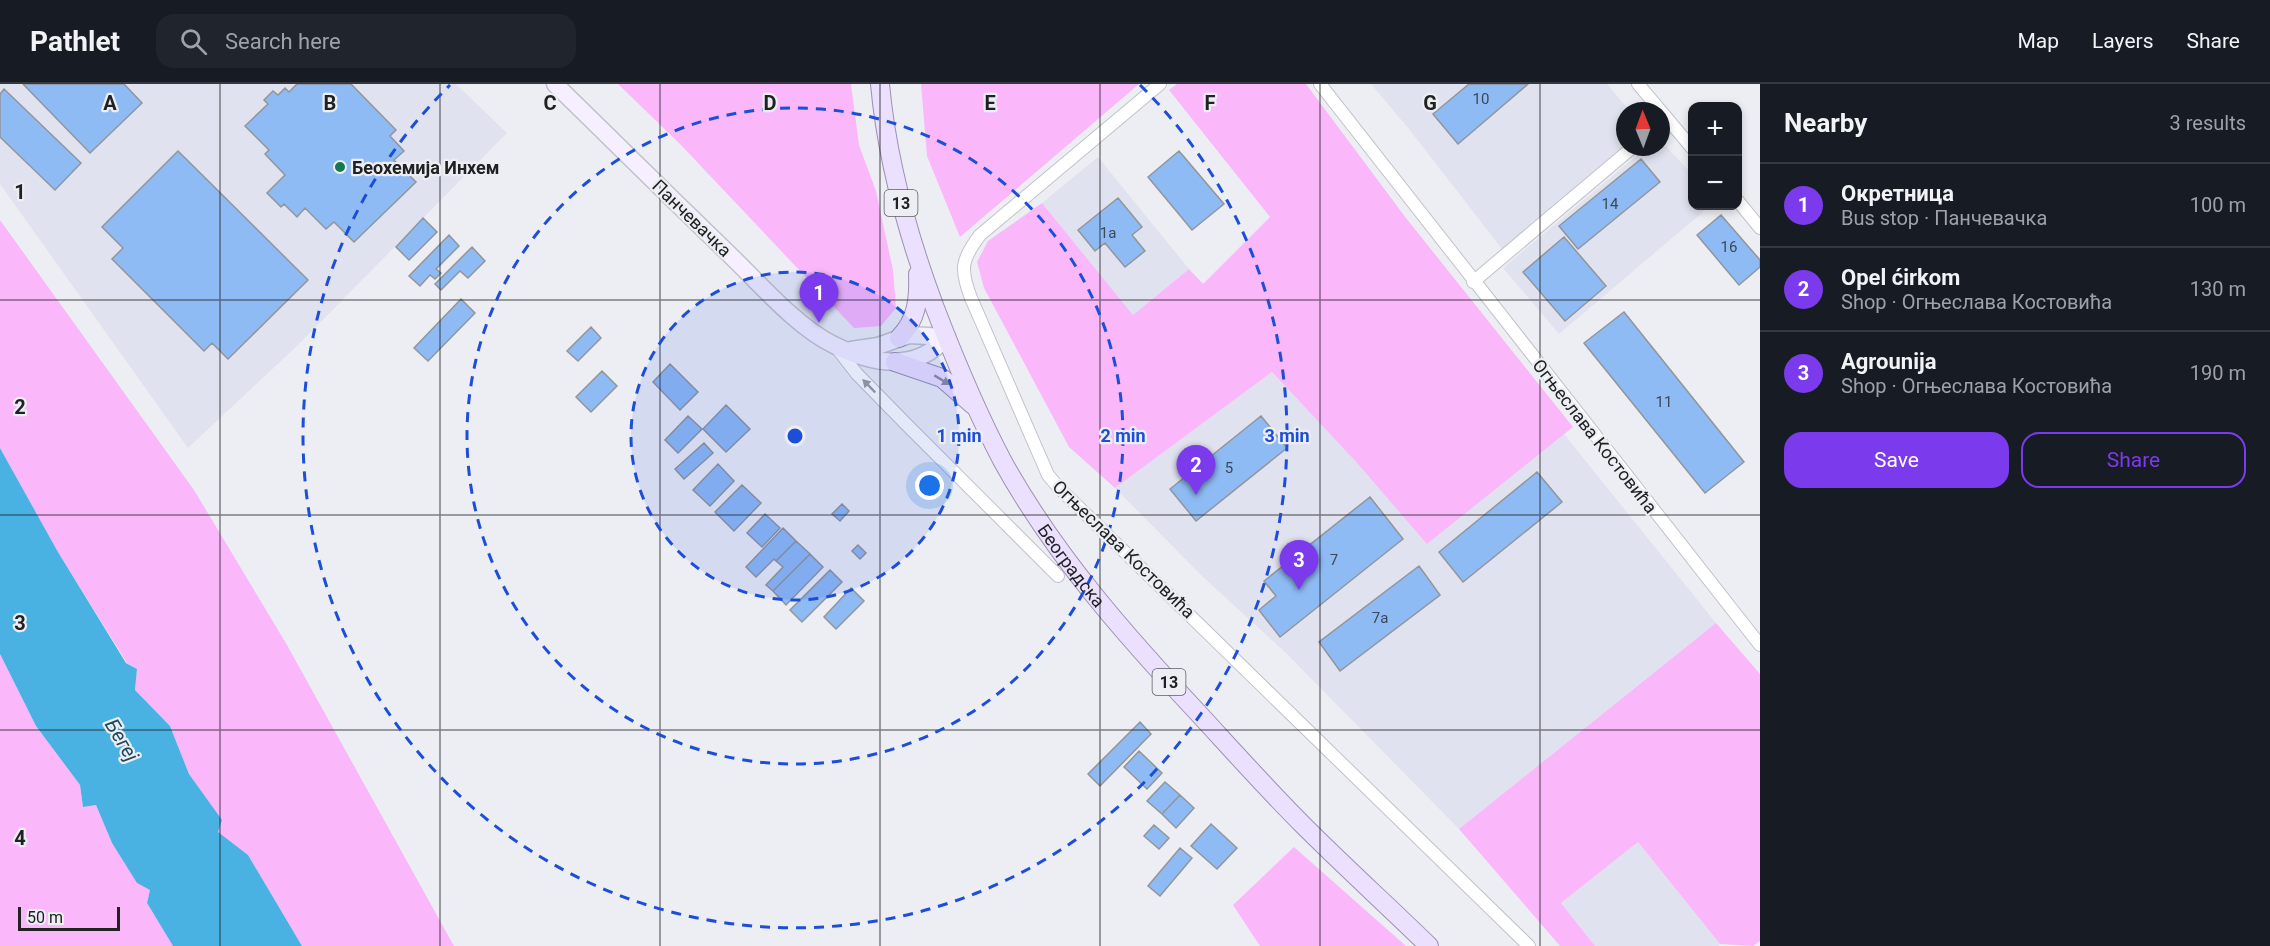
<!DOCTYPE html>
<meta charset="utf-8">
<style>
:root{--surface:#171b24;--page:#20242c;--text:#f1f3f6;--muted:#9ea1a6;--line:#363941;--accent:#7c3aed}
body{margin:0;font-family:Roboto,sans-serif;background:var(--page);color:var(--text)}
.controls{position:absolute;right:18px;top:18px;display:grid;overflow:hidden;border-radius:12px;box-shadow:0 3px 9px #0003}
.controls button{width:54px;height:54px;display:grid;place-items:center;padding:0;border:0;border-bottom:2px solid var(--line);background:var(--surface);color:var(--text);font:30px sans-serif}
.compass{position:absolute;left:1616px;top:18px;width:54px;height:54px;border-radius:50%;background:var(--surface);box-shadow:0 3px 9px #0003;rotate:359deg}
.scale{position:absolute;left:18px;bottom:15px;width:102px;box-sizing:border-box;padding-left:6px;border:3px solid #202123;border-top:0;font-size:16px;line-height:21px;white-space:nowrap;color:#202123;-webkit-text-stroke:4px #edeef3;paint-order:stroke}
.you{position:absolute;left:930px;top:402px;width:21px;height:21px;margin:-15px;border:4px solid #fff;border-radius:50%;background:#1a73e8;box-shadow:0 0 0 9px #1a73e833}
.badge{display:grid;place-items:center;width:39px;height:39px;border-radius:50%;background:var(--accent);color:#fff;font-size:20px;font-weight:700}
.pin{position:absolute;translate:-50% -50px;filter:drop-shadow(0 2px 3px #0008)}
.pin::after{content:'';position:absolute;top:32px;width:21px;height:18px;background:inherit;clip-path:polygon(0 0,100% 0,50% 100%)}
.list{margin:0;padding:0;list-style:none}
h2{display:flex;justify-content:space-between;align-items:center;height:78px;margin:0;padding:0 24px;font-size:26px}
h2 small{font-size:20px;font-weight:400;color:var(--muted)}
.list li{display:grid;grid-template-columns:39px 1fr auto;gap:18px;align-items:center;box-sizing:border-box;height:84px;padding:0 24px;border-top:2px solid var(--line)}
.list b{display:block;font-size:22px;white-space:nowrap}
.list p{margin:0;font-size:20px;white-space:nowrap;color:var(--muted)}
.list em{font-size:20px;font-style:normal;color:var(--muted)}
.actions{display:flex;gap:12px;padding:18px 24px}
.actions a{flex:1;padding:14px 0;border:2px solid var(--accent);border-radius:18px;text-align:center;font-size:21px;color:var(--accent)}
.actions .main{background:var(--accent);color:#fff}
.icon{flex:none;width:33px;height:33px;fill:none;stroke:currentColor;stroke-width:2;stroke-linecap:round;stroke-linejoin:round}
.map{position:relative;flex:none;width:1760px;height:862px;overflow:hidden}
header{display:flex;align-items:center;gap:36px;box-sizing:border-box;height:84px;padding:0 30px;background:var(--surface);border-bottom:2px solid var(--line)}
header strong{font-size:28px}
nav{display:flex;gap:33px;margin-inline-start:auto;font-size:21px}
.search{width:420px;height:54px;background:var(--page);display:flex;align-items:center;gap:15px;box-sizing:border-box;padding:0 21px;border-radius:18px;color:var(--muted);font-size:22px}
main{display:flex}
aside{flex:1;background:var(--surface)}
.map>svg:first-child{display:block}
</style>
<header>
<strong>Pathlet</strong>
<div class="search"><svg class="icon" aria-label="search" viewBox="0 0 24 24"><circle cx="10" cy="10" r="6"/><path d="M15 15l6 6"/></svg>Search here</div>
<nav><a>Map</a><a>Layers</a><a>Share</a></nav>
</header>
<main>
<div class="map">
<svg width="1760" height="862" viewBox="0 0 1760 862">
<rect width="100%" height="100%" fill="#edeef3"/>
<path fill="#e0e2ef" d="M0 0H456L507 49 297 262 188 364 0 100Z
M1371 0H1607L1630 27H1625V63L1502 165 1409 45Z
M1661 57 1692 90V122H1710L1559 250 1503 184 1647 63H1661Z
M1098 73 1189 185 1133 231 1042 119Z
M1272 288 1357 379 1426 458 1564 350 1716 539 1459 745 1286 569 1202 492 1115 404Z
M1638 758 1720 860 1718 862H1595L1561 819Z"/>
<path fill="#fab8fb" d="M618 0H851L859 61 876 107 893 186 896 224 881 242 854 244 679 59Z
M921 0H1139L960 153 927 72Z
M1177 0H1306L1406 134 1573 343 1427 460 1357 379 1272 288 1115 404 1069 363 984 204 977 178 988 157 1042 119 1133 231 1189 185 1203 200 1270 133 1169 6Z
M0 136 194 406 287 561 454 862H302L248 771 217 748 221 736 189 690 170 642 135 606 137 585 127 579 58 468 0 364Z
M1716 539 1760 590V857L1753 862 1720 860 1638 758 1561 819 1595 862H1560L1459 745Z
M0 570 36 642 80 701 83 723 96 721 112 759 150 806 147 819 173 862H0Z
M1294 763 1406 862H1260L1233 821Z"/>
<path fill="#4ab2e3" d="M0 364 58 468 126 579 137 585 135 606 170 642 189 690 222 736 218 748 248 771 302 862H173L147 819 150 806 137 799 112 759 96 721 83 723 80 701 36 642 0 570Z"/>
<path fill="#8fbbf4" stroke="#92959a" stroke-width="1.5" d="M23 0H124L142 19 90 69Z
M297 0H351L396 46 390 52 404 67 394 76 416 98 354 158 334 138 326 145 305 124 297 133 284 120 281 123 267 109 285 91 265 70 269 66 245 42 268 20 264 16 273 7 278 11 285 4 289 8Z
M1469 0H1528L1458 60 1433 30Z
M4 5 81 79 55 106 0 53V10Z
M178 67 308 196 228 275 212 259 204 267 112 175 123 164 102 143Z
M1179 67 1224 120 1192 146 1148 93Z
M1641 75 1660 98 1578 165 1559 142Z
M1118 114 1142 143 1132 151 1145 167 1125 183 1105 159 1095 167 1078 146Z
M1721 131 1760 176V183L1739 201 1697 151Z
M423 134 437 148 409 176 396 163Z
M449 151 459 162 436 185 441 189 435 195 430 191 420 202 409 192Z
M1564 153 1606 202 1565 237 1523 188Z
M472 163 485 177 468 194 460 187 441 206 435 200Z
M461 215 475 229 428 277 414 264Z
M1624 228 1744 378 1705 409 1584 259Z
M591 243 601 254 578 277 567 267Z
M670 280 698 308 680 326 653 298Z
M602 287 617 302 591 328 576 313Z
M726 321 750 345 726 368 703 345Z
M688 332 702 345 678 369 665 356Z
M1261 332 1287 364 1196 437 1170 405Z
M704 359 713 369 684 395 675 385Z
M718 380 734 397 710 422 693 406Z
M1537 388 1562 418 1463 498 1439 468Z
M742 401 761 419 734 447 715 428Z
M1370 413 1403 455 1280 553 1259 526 1276 512 1264 497Z
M842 420 849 427 840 437 832 430Z
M765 430 780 444 762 463 747 449Z
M783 444 796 457 776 477 774 475 756 493 746 483Z
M796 457 810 470 773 507 766 501 783 483 776 477Z
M858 461 866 469 860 475 852 467Z
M810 470 823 483 786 521 773 507Z
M1419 482 1440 511 1340 587 1319 558Z
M830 486 842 498 802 538 790 526Z
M851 504 864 517 836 545 824 533Z
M1140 638 1151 650 1100 702 1088 690Z
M1139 667 1162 689 1147 705 1124 683Z
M1165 698 1180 711 1162 730 1147 717Z
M1180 711 1194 724 1176 744 1162 730Z
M1211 740 1237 764 1217 785 1191 762Z
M1154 741 1169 754 1159 765 1144 752Z
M1180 764 1192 774 1160 812 1148 802Z"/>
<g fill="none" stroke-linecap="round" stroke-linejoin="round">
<g stroke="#c1c2c8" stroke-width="14">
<path id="street" d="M1160 0 980 151C961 176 960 185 971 214L1048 391 1059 404 1529 862
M1320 0 1760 561
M1638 0 1692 64
M1738 117 1760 144
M1473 198 1633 63
M836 263 857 290 905 339 1058 492"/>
</g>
<g stroke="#c1c2c8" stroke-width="19">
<path id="secondary" d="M555 0C613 57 672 115 731 172 760 200 798 244 834 261 872 280 915 289 947 253
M851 266 878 262 909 251 947 253"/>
</g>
<g stroke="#9c90b2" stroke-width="20">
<g id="primary">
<path id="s1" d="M880 0C887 77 908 152 935 224 955 276 977 329 1003 378 1055 472 1127 553 1200 631 1234 668 1268 706 1304 742 1345 783 1388 822 1429 862"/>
<path d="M899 254C917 236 919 215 918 190"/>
<path d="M895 278 942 294 973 321"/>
</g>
</g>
<use href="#street" stroke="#fff" stroke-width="12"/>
<use href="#secondary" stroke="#f5efff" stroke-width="16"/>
<use href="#primary" stroke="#ece0ff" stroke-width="18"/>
</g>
<defs><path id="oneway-solid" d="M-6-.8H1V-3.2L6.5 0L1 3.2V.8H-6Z" transform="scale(1.5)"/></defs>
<use fill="#908a9c" href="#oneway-solid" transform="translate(942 296) rotate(31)"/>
<use fill="#9b9b9c" href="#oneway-solid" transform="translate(869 302) rotate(-134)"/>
<path fill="none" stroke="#202123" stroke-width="1.5" stroke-opacity="0.55" d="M220 0V862M440 0V862M660 0V862M880 0V862M1100 0V862M1320 0V862M1540 0V862M0 216H1760M0 431H1760M0 646H1760"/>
<circle cx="795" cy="352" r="164" fill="#1d4ed8" fill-opacity=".12"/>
<g fill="none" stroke="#1d4ed8" stroke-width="3" stroke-dasharray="10 8">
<circle cx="795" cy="352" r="164"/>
<circle cx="795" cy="352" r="328"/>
<path d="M1140 1A492 492 0 1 1 450 1"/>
</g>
<circle fill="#137952" stroke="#edeef3" stroke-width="2" cx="340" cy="83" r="6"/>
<g text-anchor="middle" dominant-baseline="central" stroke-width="4.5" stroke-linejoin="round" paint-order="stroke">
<g font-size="15" fill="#3c4857">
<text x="1481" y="15">10</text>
<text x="1610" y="120">14</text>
<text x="1108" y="149">1a</text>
<text x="1729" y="163">16</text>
<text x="1664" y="318">11</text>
<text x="1229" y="384">5</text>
<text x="1334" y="476">7</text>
<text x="1380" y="534">7a</text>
</g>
<g fill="#edeef3" stroke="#5e5e61" stroke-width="1.5">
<rect x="884.5" y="106" width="33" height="26" rx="4.5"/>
<rect x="1152.5" y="585" width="33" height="26" rx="4.5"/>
</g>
<g font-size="16" font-weight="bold" fill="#202123">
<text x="901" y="119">13</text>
<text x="1169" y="598">13</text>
</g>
<g font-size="18" font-weight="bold" fill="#202123" stroke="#edeef3" text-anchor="start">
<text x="352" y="83">Беохемија Инхем</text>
</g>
<g font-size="18" fill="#202123" stroke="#edeef3">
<text transform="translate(692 134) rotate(44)">Панчевачка</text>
<text transform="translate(1595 352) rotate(52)">Огњеслава Костовића</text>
<text transform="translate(1124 465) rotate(44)">Огњеслава Костовића</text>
<text stroke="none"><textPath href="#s1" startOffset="524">Београдска</textPath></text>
</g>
<g font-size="20" font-style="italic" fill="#1c485c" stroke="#edeef3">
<text transform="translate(122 656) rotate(59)">Бегеј</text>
</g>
</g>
<g font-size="20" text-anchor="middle" font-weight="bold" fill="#202123" stroke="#edeef3" stroke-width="4.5" stroke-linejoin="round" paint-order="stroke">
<text x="110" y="26">A</text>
<text x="330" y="26">B</text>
<text x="550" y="26">C</text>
<text x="770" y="26">D</text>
<text x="990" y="26">E</text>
<text x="1210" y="26">F</text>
<text x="1430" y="26">G</text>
<text x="20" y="115">1</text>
<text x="20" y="330">2</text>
<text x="20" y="546">3</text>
<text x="20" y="761">4</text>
</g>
<circle cx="795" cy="352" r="9" fill="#1d4ed8" stroke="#edeef3" stroke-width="3"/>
<g font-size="18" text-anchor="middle" font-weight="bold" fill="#1d4ed8" stroke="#edeef3" stroke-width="4.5" stroke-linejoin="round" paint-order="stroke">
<text x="959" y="358">1 min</text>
<text x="1123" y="358">2 min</text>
<text x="1287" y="358">3 min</text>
</g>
</svg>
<div class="controls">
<button>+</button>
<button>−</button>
</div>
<svg class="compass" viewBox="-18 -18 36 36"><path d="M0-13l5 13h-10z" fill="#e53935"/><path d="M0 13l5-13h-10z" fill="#9ea1a6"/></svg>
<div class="scale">50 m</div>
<div class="you"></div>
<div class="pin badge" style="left:819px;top:239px">1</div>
<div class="pin badge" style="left:1196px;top:411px">2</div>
<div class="pin badge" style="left:1299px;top:506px">3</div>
</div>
<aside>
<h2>Nearby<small>3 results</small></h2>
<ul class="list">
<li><span class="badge">1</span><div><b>Окретница</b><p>Bus stop · Панчевачка</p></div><em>100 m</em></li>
<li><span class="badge">2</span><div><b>Opel ćirkom</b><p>Shop · Огњеслава Костовића</p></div><em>130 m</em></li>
<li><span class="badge">3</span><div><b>Agrounija</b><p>Shop · Огњеслава Костовића</p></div><em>190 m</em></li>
</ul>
<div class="actions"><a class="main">Save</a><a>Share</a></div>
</aside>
</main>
